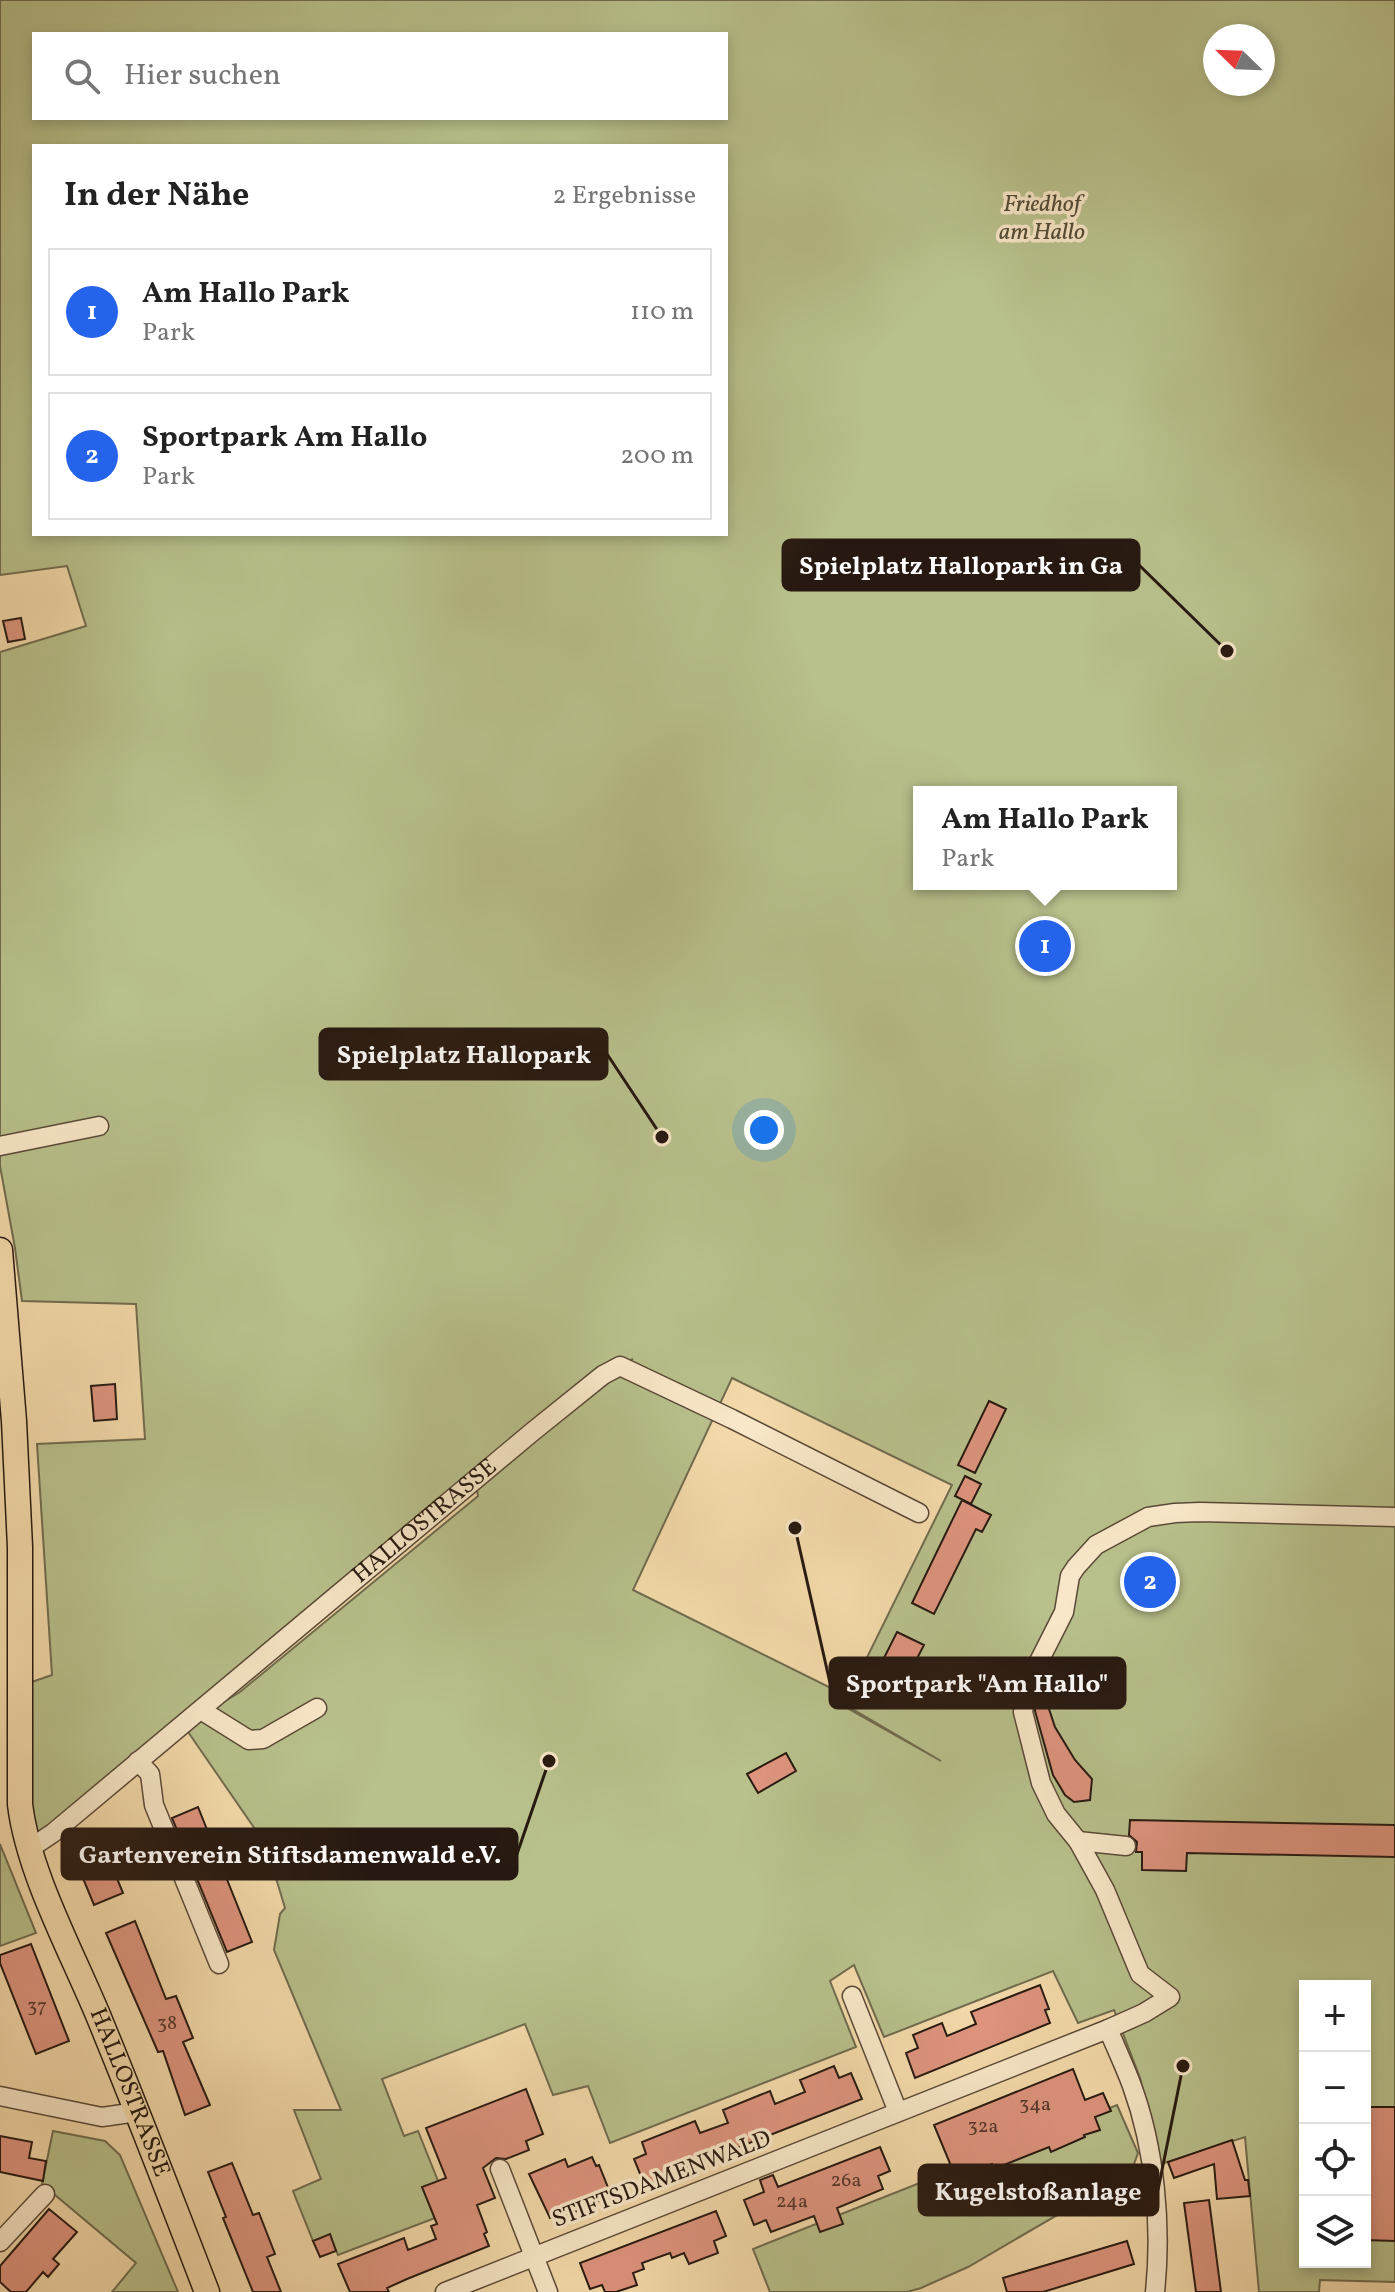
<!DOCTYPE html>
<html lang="de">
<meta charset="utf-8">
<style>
:root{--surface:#fff;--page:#f2f2f2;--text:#222;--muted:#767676;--line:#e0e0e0;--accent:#2563eb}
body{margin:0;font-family:Vollkorn,serif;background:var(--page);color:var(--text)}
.controls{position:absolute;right:24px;bottom:24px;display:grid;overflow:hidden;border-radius:0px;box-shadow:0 4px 12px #0003}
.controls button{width:72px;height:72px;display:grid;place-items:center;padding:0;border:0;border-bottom:2px solid var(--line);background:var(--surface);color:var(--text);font:40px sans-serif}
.compass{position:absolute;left:1203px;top:24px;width:72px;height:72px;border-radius:50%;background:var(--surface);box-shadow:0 4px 12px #0003;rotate:293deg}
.you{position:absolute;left:764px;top:1130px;width:28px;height:28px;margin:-20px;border:6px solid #fff;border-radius:50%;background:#1a73e8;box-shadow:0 0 0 12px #1a73e833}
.badge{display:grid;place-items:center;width:52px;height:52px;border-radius:50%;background:var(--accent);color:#fff;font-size:26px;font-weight:700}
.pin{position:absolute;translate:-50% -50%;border:4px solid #fff;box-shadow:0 2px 8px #0006}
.popup{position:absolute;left:913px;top:786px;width:264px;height:104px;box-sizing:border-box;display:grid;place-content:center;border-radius:0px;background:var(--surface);filter:drop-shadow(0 2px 6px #0005);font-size:26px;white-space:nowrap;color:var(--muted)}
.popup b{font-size:30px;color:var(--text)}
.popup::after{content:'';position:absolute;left:50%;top:100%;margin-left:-16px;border:16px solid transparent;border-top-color:var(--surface)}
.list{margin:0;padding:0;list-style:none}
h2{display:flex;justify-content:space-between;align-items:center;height:104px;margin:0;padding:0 32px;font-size:34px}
h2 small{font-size:26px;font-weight:400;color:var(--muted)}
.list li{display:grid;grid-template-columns:52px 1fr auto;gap:24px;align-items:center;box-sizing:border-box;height:128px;margin:0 16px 16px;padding:0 16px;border:2px solid var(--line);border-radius:0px}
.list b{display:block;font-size:30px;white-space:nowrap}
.list p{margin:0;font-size:26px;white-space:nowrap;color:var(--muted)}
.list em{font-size:26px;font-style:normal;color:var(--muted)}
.icon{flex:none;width:44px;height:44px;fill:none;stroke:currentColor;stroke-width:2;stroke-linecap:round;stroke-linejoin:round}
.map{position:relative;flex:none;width:1395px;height:2292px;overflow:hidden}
.search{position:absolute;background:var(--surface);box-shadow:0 4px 12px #0003;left:32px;top:32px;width:696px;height:88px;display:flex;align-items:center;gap:20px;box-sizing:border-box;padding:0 28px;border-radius:0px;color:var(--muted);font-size:30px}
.panel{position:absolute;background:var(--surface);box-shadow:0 4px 12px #0003;left:32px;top:144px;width:696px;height:392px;border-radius:0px}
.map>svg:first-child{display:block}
</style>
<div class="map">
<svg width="1395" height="2292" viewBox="0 0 1395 2292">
<rect width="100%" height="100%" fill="#f4daaa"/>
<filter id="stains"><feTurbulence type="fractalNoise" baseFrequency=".0025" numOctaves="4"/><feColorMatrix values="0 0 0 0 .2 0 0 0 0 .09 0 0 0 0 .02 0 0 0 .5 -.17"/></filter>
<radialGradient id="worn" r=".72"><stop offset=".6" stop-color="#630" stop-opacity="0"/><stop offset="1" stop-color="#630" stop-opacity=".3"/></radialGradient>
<path fill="#b8c08b" stroke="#706c4e" stroke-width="2" fill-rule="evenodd" d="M0 0H1395V2282L1320 2280 1319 2292H1259L1245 2137 1161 2164 1140 2078 1114 2010 1078 2023 1053 1971 884 2037 854 1965 830 1981 856 2047 610 2143 588 2086 553 2095 525 2024 382 2079 404 2136 418 2131 438 2181 435 2218 338 2255 330 2235 313 2241 293 2191 321 2179 294 2110H341L274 1950 280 1914 285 1908 266 1845 186 1729 202 1715 240 1692 478 1496 476 1483 603 1377 633 1359 617 1365 33 1844 26 1684 52 1675 37 1444 145 1439 136 1304 22 1301 15 1248 0 1166V652L86 626 67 566 0 575ZM34 34H726V118H34ZM1215 36H1263V84H1215ZM34 146H726V534H34ZM919 792H1171V884H919ZM732 1378 952 1485 844 1704 941 1761 840 1704 833 1689 633 1590ZM1305 1986H1365V2262H1305Z
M0 1844 36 1933 0 1946Z
M1117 2105 1138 2153 1131 2172 968 2267 921 2288 907 2292H770L753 2249Z
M53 2131 105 2141 120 2155 178 2292H112L136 2263 42 2184Z"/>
<path fill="#de947e" stroke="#271911" stroke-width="2" d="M21 618 25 639 8 642 3 621Z
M115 1384 117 1419 94 1421 91 1386Z
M989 1401 1006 1409 975 1473 958 1465Z
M965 1476 981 1484 971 1504 955 1496Z
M962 1500 991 1515 982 1532 976 1529 934 1614 912 1603Z
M897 1632 924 1645 909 1674 905 1671 888 1704 862 1691 876 1662 881 1664Z
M1046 1700 1055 1727 1075 1760 1092 1779 1090 1800 1074 1802 1065 1795 1053 1775 1035 1711 1036 1703Z
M786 1753 796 1771 758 1793 747 1774Z
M198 1807 252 1942 227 1952 172 1818Z
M1130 1820 1395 1825V1857L1187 1853 1186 1871 1142 1870V1852H1136L1137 1842 1129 1835Z
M102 1842 123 1893 94 1905 73 1854Z
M135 1921 166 1999 176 1996 193 2038 183 2042 210 2105 185 2115 163 2051 158 2052 106 1933Z
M31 1944 69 2041 36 2054 0 1963V1955Z
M1040 1985 1049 2009 1045 2010 1050 2023 915 2078 906 2053 918 2048 913 2035 942 2023 947 2036 976 2024 971 2012Z
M834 2066 839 2078 851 2073 862 2099 688 2167 678 2172 679 2176 665 2181 664 2178 645 2186 634 2159 646 2154 642 2142 695 2121 700 2133 728 2123 723 2110 770 2091 775 2104 805 2092 800 2080Z
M1073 2069 1085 2100 1103 2093 1111 2111 1095 2117 1100 2130 1084 2135 1085 2137 1051 2152 1049 2147 994 2169 992 2164 956 2178 934 2125Z
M526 2089 543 2134 526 2141 529 2150 506 2159 496 2158 483 2168 495 2198 477 2205 487 2232 484 2234 489 2246 407 2279 387 2288 389 2292H350L338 2264 404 2238 408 2250 436 2239 431 2226 437 2224 422 2187 446 2178 426 2128Z
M1365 2107H1395V2241L1365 2240Z
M0 2136 32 2142 29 2158 46 2161 43 2181 0 2172Z
M1232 2140 1245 2180H1248L1250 2196 1217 2199 1214 2164 1174 2178 1168 2162Z
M880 2147 890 2171 878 2176 883 2189 837 2208 843 2224 820 2232 814 2216 771 2232 766 2220 754 2225 744 2200 764 2192 760 2180 773 2175 778 2187Z
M592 2157 596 2166 599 2165 611 2195 562 2218 560 2214 550 2218 529 2174 565 2159 568 2167Z
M232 2163 253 2215 259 2213 275 2254 267 2257 281 2292H253L223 2218 226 2217 208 2172Z
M1209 2200 1221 2292H1196L1184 2203Z
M49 2209 77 2232 53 2259 59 2264 48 2277 43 2272 26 2292H11L0 2282V2266Z
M716 2211 726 2236 714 2241 718 2253 689 2264 684 2253 672 2258 670 2253 642 2263 644 2269 633 2273 637 2285 616 2292H605L602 2285 590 2289 580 2263Z
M330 2234 336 2251 320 2257 313 2241Z
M1127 2241 1134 2264 1043 2292H1007L1003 2278Z"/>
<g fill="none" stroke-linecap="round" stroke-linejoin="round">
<g stroke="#5a4937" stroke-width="21">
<g id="minor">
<path d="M0 1146 99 1126"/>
<path d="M201 1710 249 1740 263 1739 317 1708"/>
<path d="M138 1761 150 1774 154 1805 219 1964"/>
<path d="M1078 1841 1126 1846"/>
<path id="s1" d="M29 1849 53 1833 531 1433 603 1375 620 1366 732 1419 919 1513"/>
<path d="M852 1996 898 2112"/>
<path d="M1108 2029C1116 2048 1125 2067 1132 2086 1155 2149 1162 2225 1155 2292"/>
<path d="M0 2096 102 2117 137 2112"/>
<path d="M500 2169 548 2292"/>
<path d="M0 2242 45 2194"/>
<path d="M445 2292 1108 2029 1144 2013 1170 1997 1140 1974 1105 1890 1078 1841 1056 1814 1041 1783 1023 1712 1027 1685 1064 1612 1070 1576 1076 1567 1096 1545 1148 1517 1175 1513 1200 1512 1395 1517"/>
</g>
</g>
<g stroke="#271911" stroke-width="27">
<g id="major">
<path id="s2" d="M0 1250 14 1421 20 1547V1804C28 1873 73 1954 100 2020 137 2110 172 2201 207 2292"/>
</g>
</g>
<use href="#minor" stroke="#f8e7c8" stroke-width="18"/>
<use href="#major" stroke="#f4daaa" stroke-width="24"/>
</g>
<g text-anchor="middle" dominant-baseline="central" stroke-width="7" stroke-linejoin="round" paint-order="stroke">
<g font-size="20" fill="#55382c">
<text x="37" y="2007">37</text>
<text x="167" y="2024">38</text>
<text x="1035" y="2105">34a</text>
<text x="983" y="2127">32a</text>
<text x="846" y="2181">26a</text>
<text x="792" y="2202">24a</text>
</g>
<g font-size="24" font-style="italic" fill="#524b36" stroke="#f8e7c8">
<text x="1042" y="205">Friedhof<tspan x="1042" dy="28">am Hallo</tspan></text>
</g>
<g font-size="24" fill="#271911" stroke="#f8e7c8">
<text stroke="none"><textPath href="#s1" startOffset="514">HALLOSTRASSE</textPath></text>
<text stroke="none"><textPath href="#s2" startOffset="864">HALLOSTRASSE</textPath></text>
<text transform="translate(662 2180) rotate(-21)">STIFTSDAMENWALD</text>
</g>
</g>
<path fill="none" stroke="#271911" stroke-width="3" d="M1227 651L1139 565M662 1137L607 1054M795 1528L830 1683M549 1761L517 1854M1183 2066L1158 2190"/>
<g fill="#271911" stroke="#f8e7c8" stroke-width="3">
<circle cx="1227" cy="651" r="8"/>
<circle cx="662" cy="1137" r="8"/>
<circle cx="795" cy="1528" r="8"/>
<circle cx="549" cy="1761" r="8"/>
<circle cx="1183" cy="2066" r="8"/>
</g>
<g fill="#271911" stroke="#271911" stroke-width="3">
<rect x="783" y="540" width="356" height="50" rx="8"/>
<rect x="320" y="1029" width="287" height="50" rx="8"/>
<rect x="830" y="1658" width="295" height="50" rx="8"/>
<rect x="62" y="1829" width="455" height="50" rx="8"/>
<rect x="919" y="2165" width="239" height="50" rx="8"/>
</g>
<g font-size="26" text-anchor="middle" font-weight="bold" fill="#fff">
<text x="961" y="574">Spielplatz Hallopark in Ga</text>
<text x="464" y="1063">Spielplatz Hallopark</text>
<text x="977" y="1692">Sportpark "Am Hallo"</text>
<text x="290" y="1863">Gartenverein Stiftsdamenwald e.V.</text>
<text x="1038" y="2200">Kugelstoßanlage</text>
</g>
<rect width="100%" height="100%" filter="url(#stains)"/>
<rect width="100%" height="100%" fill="url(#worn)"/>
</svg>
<div class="controls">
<button>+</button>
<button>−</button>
<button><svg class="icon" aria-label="locate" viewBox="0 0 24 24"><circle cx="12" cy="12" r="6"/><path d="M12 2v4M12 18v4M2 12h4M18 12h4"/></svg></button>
<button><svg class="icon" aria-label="layers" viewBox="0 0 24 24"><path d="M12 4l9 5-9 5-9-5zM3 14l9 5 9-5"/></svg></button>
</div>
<svg class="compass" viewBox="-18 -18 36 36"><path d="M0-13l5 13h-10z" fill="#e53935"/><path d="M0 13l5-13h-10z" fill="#767676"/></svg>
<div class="you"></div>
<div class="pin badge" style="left:1045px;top:946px">1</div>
<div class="popup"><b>Am Hallo Park</b>Park</div>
<div class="pin badge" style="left:1150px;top:1582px">2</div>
<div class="search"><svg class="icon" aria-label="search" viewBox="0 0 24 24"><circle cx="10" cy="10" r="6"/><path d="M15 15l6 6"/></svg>Hier suchen</div>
<section class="panel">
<h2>In der Nähe<small>2 Ergebnisse</small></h2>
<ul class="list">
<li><span class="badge">1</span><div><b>Am Hallo Park</b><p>Park</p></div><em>110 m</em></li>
<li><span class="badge">2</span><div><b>Sportpark Am Hallo</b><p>Park</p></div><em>200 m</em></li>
</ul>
</section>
</div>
